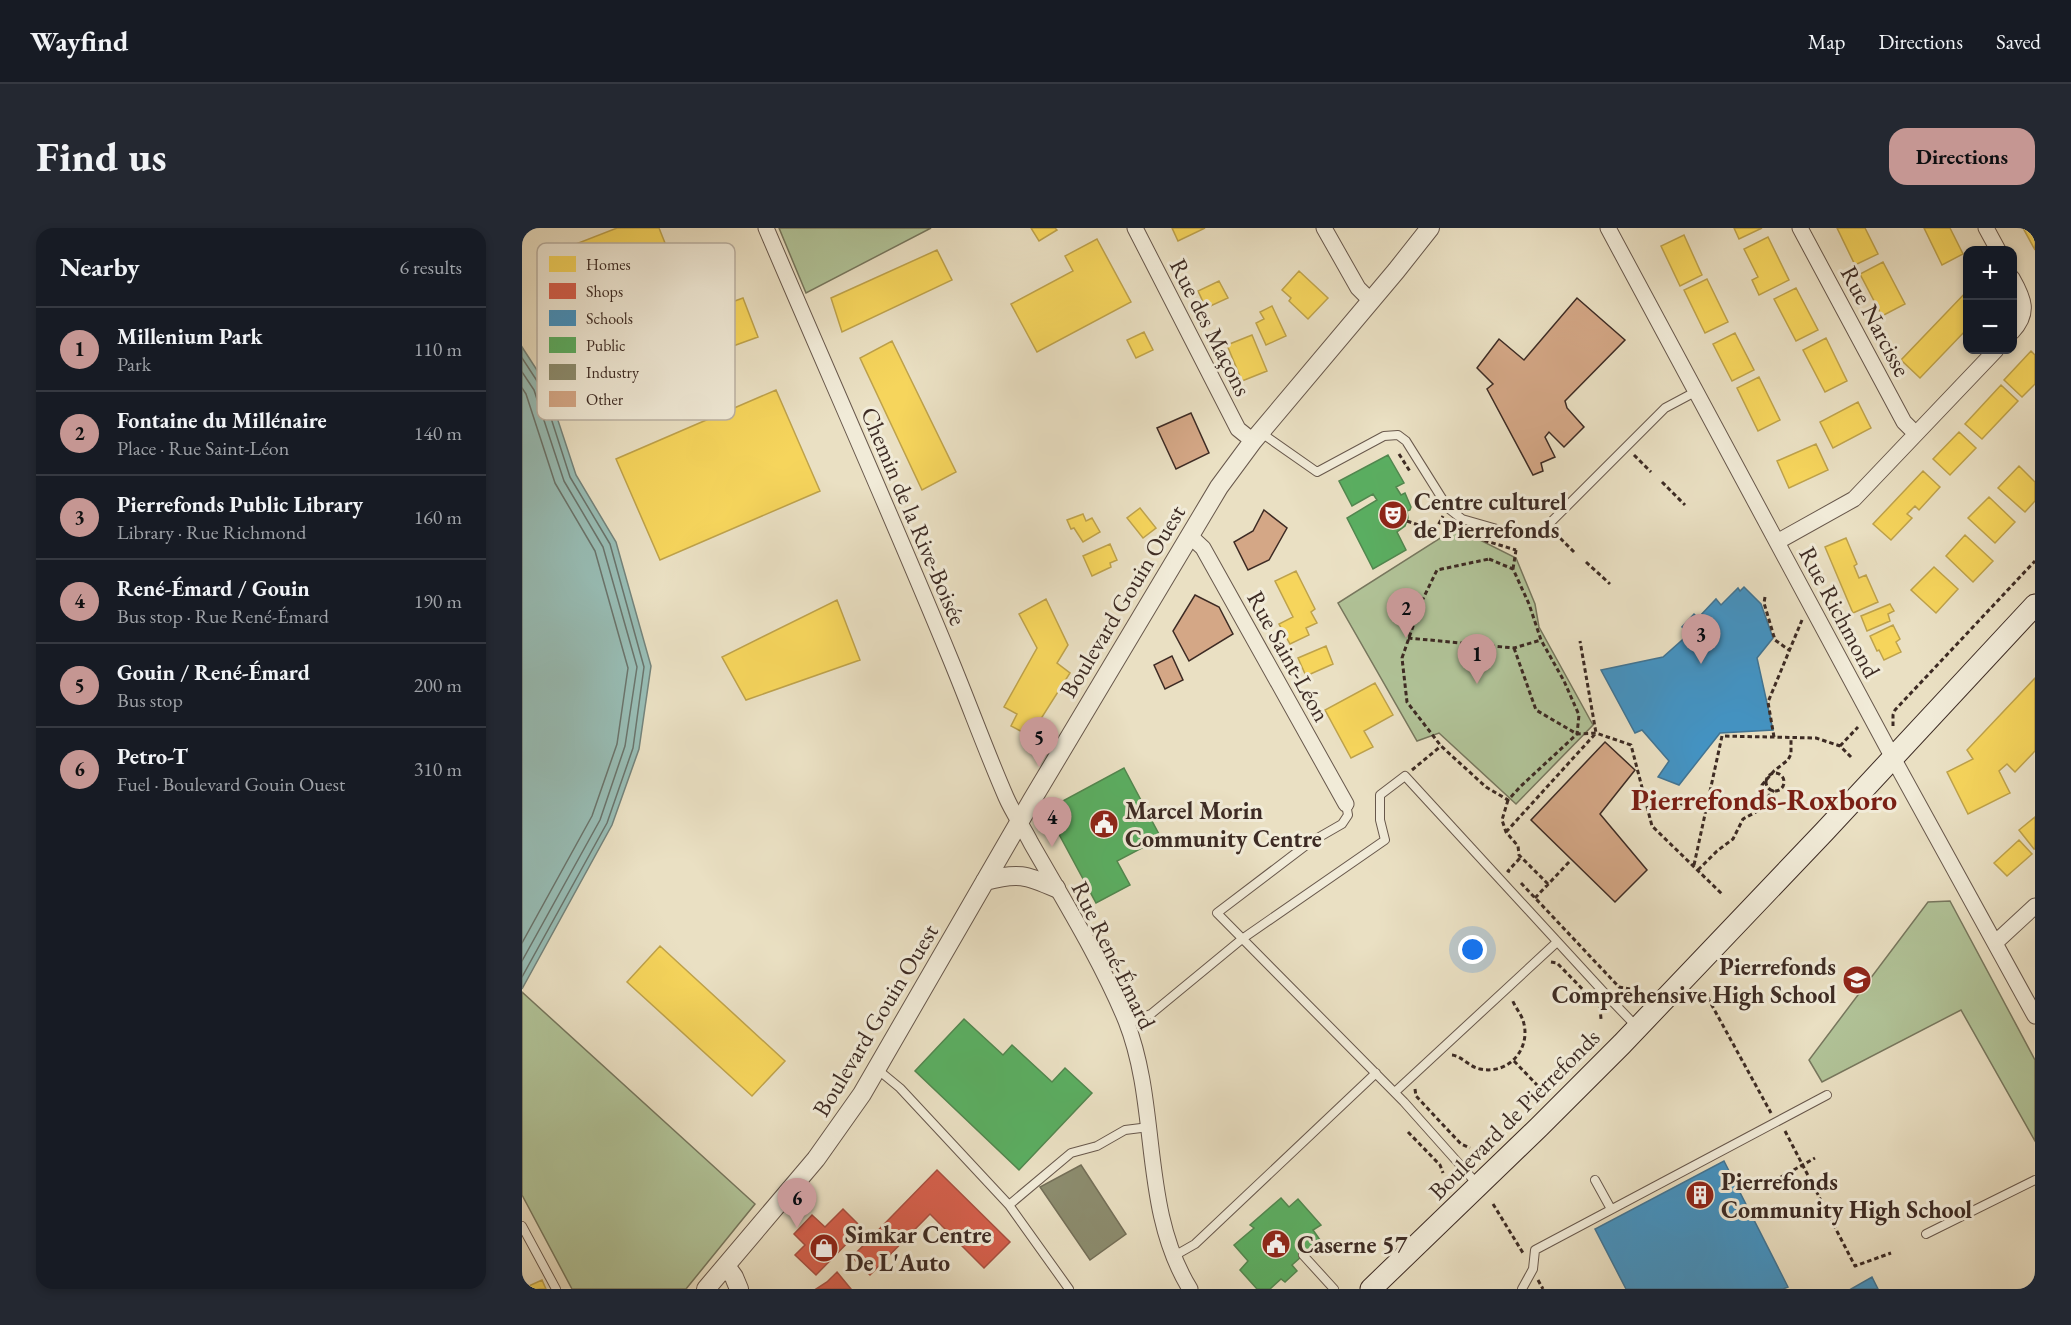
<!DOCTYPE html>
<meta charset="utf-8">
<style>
:root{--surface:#171b24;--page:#242831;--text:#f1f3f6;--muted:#9ea1a6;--line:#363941;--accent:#c59692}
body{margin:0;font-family:"EB Garamond",serif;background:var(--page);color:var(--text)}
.controls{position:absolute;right:18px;top:18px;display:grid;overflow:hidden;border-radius:12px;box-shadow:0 3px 9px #0003}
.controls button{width:54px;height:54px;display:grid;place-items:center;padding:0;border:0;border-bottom:2px solid var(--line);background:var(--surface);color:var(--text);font:30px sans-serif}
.you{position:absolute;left:951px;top:722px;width:21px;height:21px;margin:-15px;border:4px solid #fff;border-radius:50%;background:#1a73e8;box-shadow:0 0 0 9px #1a73e833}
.badge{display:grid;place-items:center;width:39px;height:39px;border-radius:50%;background:var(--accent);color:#111;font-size:20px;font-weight:700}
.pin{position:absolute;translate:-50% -50px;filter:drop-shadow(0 2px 3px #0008)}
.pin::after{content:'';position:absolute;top:32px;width:21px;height:18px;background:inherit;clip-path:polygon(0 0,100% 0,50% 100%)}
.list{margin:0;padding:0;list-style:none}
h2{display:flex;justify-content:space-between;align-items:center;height:78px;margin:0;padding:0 24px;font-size:26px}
h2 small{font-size:20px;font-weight:400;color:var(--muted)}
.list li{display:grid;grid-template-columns:39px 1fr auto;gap:18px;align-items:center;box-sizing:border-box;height:84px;padding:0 24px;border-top:2px solid var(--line)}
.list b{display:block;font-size:22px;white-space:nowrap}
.list p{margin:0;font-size:20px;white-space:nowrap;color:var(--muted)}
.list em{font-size:20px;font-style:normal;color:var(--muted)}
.map{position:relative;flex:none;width:1513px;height:1061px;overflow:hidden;border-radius:18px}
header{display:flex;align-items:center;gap:36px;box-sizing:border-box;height:84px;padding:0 30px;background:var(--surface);border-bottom:2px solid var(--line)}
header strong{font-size:28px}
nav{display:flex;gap:33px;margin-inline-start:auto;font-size:21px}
.intro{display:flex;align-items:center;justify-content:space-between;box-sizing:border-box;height:144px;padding:0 36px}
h1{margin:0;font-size:42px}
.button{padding:15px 27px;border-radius:18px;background:var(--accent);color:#111;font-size:21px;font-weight:700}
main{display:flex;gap:36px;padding:0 36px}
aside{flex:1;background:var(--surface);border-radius:18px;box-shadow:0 3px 9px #0003}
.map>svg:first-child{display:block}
</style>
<header>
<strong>Wayfind</strong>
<nav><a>Map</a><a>Directions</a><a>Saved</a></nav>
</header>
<div class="intro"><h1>Find us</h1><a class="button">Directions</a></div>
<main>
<aside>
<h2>Nearby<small>6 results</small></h2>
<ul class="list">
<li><span class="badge">1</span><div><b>Millenium Park</b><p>Park</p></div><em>110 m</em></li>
<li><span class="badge">2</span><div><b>Fontaine du Millénaire</b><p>Place · Rue Saint-Léon</p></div><em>140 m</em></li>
<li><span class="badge">3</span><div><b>Pierrefonds Public Library</b><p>Library · Rue Richmond</p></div><em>160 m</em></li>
<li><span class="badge">4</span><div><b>René-Émard / Gouin</b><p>Bus stop · Rue René-Émard</p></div><em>190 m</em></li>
<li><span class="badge">5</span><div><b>Gouin / René-Émard</b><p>Bus stop</p></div><em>200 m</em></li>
<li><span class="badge">6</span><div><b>Petro-T</b><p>Fuel · Boulevard Gouin Ouest</p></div><em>310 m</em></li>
</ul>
</aside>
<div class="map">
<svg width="1513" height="1061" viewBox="0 0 1513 1061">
<rect width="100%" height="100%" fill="#eae0c3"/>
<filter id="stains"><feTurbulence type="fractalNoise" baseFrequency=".00333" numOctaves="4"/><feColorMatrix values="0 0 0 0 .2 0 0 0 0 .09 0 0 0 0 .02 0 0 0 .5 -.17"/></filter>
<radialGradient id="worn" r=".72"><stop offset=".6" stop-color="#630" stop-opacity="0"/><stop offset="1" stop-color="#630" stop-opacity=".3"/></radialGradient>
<path fill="#b1c398" stroke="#77775e" stroke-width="1.5" d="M257 0H409L284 65Z
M934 300 994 330 1013 376 1017 399 1071 497 994 576 917 505 895 513 816 375Z
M1428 673 1513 832V913L1439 782 1300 854 1287 832 1406 674Z
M0 764 233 976 164 1061H50L0 967Z"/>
<path fill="#98bdb5" stroke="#74837b" stroke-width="1.5" d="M0 119 24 156 54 247 94 314 129 438 117 521 90 597 0 761Z"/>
<path fill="#f6d55c" stroke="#bea24b" stroke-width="1.5" d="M95 0H137L145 20 31 64 18 30Z
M509 0H533L535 2 517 13Z
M650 0H683L656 13Z
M1212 0H1240L1217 11Z
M1315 0H1343L1356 26 1333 37Z
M1402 0H1428L1441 26 1420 37Z
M1501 0H1513V22Z
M1162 7 1180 47 1158 58 1139 18Z
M1246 9 1267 52 1237 67 1230 52 1236 49 1222 21Z
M575 11 609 74 515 124 489 76 551 43 543 28Z
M415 22 430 52 320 104 309 70Z
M1361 34 1383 76 1360 88 1338 46Z
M777 43 806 70 786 91 767 73 769 70 760 62Z
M1185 51 1206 94 1183 105 1162 62Z
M697 53 706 70 684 80 676 63Z
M1274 60 1296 102 1274 113 1252 71Z
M1446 62V100L1398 150 1379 132Z
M221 70 236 109 106 156 92 117Z
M750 78 764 108 744 117 734 95 742 91 738 84Z
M622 104 631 122 614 130 605 112Z
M1213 105 1232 142 1210 153 1191 116Z
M730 107 745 143 720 153 705 117Z
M1304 110 1325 153 1303 164 1281 122Z
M370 113 434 244 400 262 338 130Z
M1509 123 1513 127V156L1500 169 1482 152Z
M1237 149 1258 192 1236 203 1215 160Z
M1479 157 1496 173 1460 211 1443 196Z
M254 162 298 263 138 332 94 231Z
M1336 174 1349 200 1311 220 1298 194Z
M1437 204 1454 220 1428 247 1411 231Z
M1294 216 1306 242 1267 260 1255 233Z
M1497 238 1513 254V273L1503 284 1476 260Z
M1401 243 1418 259 1397 282 1393 278 1385 286 1390 290 1369 312 1351 296Z
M1467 269 1493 294 1473 315 1446 290Z
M618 280 634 300 621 310 605 290Z
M561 286 564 293 570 290 578 304 561 314 552 300 549 301 545 292Z
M1443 307 1471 333 1451 354 1424 328Z
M1324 310 1335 336 1332 338 1337 350 1344 347 1356 374 1331 385 1303 319Z
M588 316 595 332 588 335 589 339 570 348 561 328Z
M1412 339 1436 361 1414 385 1389 362Z
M774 343 793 381 789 384 795 395 784 400 787 407 768 416 757 396 771 389 753 353Z
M524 371 546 417 535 435 548 445 508 508 489 498 495 486 482 479 515 420 497 386Z
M315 372 338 432 224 472 200 429Z
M1368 376 1372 383 1366 386 1368 393 1345 403 1339 388Z
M1371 397 1378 411 1374 414 1379 424 1362 432 1357 422 1355 423 1348 408Z
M804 418 811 436 784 448 776 430Z
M1513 450V523L1493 544 1485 536 1477 543 1488 565 1446 586 1425 544 1451 531 1445 522Z
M853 455 871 487 842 503 851 519 829 530 803 482Z
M1513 589V621H1512L1497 602Z
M1497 612 1510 626 1485 648 1472 635Z
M138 718 263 833 230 868 105 754Z
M20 1052 24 1061H0Z"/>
<path fill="#d6604d" stroke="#a85041" stroke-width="1.5" d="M415 942 488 1014 462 1040 408 986 348 1047 330 1029Z
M321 981 340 1000 294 1047 273 1027 283 1017 272 1006 290 987 303 999Z
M315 1044 329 1061H294L305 1054Z"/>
<path fill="#4393c3" stroke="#417493" stroke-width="1.5" d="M1222 359 1239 376 1251 410 1235 430 1251 502 1198 505 1157 557 1136 549 1147 533 1120 502 1113 505 1079 442 1141 429 1168 405 1160 399 1172 386 1176 390 1194 371 1199 377 1216 360 1218 363Z
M1202 933 1266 1059 1261 1061H1104L1073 1001Z
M1350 1049 1356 1061H1329Z"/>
<path fill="#5aae61" stroke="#51874f" stroke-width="1.5" d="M866 227 882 255 874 259 879 267 883 265 889 279 888 282 885 283 886 290 883 298 875 304 884 322 851 341 825 290 855 272 851 266 830 278 817 253Z
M602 540 639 610 595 633 608 657 574 675 524 582Z
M442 791 481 827 490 817 530 854 543 840 570 865 497 942 393 843Z
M759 970 767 979 776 971 799 997 791 1002 798 1012 770 1037 775 1043 763 1054 759 1051 748 1061H735L718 1042 726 1033 712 1017 732 1000 728 997Z"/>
<path fill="#8c8c6e" stroke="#746f58" stroke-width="1.5" d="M559 937 604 1006 568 1032 518 959Z"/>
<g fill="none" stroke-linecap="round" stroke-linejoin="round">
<path stroke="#6a746c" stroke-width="1.5" d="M0 130 19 159 48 249 88 316 122 439 111 520 85 595 0 749
M0 144 12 162 42 253 81 319 115 439 103 518 78 592 0 733
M0 160 4 166 33 255 73 323 106 440 95 516 70 588 0 715"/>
</g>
<path fill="#d4a786" stroke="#3d2b24" stroke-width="1.5" d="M1055 70 1103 112 1043 173 1045 180 1062 199 1042 219 1027 204 1023 209 1033 229 1019 235 1021 243 1011 247 965 161 971 156 955 140 977 111 1002 132Z
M669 185 687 225 654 241 635 200Z
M742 282 765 300 747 332 726 342 712 314 731 303Z
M673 367 697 379 711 406 667 433 651 403Z
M650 428 661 452 643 461 632 437Z
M1083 514 1113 542 1078 586 1125 642 1093 674 1009 592Z"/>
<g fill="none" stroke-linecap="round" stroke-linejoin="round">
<g stroke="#68584c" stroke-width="10">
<path id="service" d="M738 204 795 244 862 208 876 207 884 213 926 280 940 291 996 307 1017 306 1143 180 1173 164
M824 576 826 587 820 596 787 615 695 685 882 874 956 957
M605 795 629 786 720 711 863 612 858 592V567L883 548 1088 771 1114 798
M355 841 378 860 487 977 547 1061
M873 864 1035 714
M1073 952 1089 981
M487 977 549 925 575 918 603 902 627 899
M0 998 34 1061
M1404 1006 1513 952
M781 1027 812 1061
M652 1028 673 1016 854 845
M1000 1061 1011 1041 1013 1022 1305 867"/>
</g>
<g stroke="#68584c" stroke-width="17">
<path id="minor" d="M244 0C305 143 369 286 428 430 447 476 464 523 484 569 491 585 501 599 509 615 541 671 580 734 604 793 638 879 618 980 668 1061
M613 0 716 201 731 213
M802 0 836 60 849 73
M1086 0 1371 530 1513 788
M1278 0 1382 194 1393 205
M1464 0 1476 22
M1490 50C1502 71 1508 85 1490 104
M667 307 681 320 824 576
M1255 314 1332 271 1474 122
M1473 715 1513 678"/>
</g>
<g stroke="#68584c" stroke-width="20">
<path id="tertiary" d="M463 653C496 644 504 647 534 660
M204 1038 212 1049 217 1061
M184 1061 294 931 340 866 510 572 697 259 731 213 874 43 908 0"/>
</g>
<g stroke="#3d2b24" stroke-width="23">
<path id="secondary" d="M849 1061 1017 899 1100 816 1302 604 1513 377"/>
</g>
<path stroke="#3d2b24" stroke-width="3" stroke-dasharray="4.5 3" stroke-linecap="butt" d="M877 226 889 245
M1112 227 1129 244
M1140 254 1163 277
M885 293 913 303 921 288
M1033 305 1052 324
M956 308 964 313 994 322
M967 331 991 341 1007 376 1019 412 1042 453 1057 487 1055 506 999 558 986 572 964 559 919 518 885 474 880 430 899 375 915 342Z
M1064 334 1088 356
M991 341 994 322
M1243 369 1242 375 1253 412 1267 422
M886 410 992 420 1019 412
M992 420 1014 482 1055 506 1074 505 1109 517 1130 598 1200 666
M1371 498V487L1373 482 1513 333
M1252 509 1246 474 1280 392
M1318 518 1336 499
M890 542 919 518
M1244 554a9 9 0 1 1 18 0a9 9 0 1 1-18 0Z
M1121 566 1183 582
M986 572 980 592 984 604 996 618 997 627 1026 656
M1240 575 1252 562
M984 604 1074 505 1058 413
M1172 637 1200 508 1294 510 1318 518 1329 529
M1176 642 1195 623 1211 611 1221 591 1234 584 1240 575V557L1252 543 1266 532 1269 526V510
M988 644 986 643 999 629
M999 655 1097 759 1108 761
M1013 670 1049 632
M1029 734 1035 735 1078 779 1079 791
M1182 763 1249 885
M930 827C940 828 947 839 958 841 986 847 1008 822 1002 796 1000 786 993 780 990 771
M992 833 1015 857
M893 861 894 868 939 916 948 920
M1263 903 1333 1038 1369 1025
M886 904 918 937 921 945
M1252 953 1293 930
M971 976 1001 1025
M1016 1052 1021 1061"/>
<use href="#service" stroke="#f1ebd8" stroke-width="8"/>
<use href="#minor" stroke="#f1ebd8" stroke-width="15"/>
<use href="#tertiary" stroke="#f1ebd8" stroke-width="18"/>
<use href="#secondary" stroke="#f1ebd8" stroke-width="21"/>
</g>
<defs>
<g id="theatre-disc" transform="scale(1.5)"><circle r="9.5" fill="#8f2418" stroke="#f1ebd8"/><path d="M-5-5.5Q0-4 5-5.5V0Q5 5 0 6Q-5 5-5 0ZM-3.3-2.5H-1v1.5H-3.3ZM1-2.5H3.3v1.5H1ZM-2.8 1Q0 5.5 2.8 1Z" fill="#fff"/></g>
<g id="civic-disc" transform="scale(1.5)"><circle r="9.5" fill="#8f2418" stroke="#f1ebd8"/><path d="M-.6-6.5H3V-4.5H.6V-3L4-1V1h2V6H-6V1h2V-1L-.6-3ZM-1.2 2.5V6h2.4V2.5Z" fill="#fff"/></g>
<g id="school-disc" transform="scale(1.5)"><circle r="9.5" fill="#8f2418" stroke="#f1ebd8"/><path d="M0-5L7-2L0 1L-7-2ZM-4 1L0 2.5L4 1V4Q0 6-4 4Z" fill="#fff"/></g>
<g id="building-disc" transform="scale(1.5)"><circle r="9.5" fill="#8f2418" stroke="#f1ebd8"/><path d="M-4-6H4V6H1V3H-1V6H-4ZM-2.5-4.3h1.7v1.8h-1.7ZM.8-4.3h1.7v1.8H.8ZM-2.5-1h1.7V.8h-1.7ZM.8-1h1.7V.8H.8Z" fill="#fff"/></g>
<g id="shop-disc" transform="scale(1.5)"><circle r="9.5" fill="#8f2418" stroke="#f1ebd8"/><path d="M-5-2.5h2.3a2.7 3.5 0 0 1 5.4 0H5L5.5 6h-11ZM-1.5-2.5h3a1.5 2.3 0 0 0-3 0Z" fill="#fff"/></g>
</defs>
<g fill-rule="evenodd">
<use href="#theatre-disc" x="871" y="287"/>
<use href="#civic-disc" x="582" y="596"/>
<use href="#school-disc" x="1335" y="752"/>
<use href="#building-disc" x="1178" y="967"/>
<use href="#civic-disc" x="754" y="1016"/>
<use href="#shop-disc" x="302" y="1020"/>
</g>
<g text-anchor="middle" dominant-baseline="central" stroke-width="6" stroke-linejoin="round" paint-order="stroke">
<g font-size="24" fill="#3d2b24" stroke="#f1ebd8">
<text transform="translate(1354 93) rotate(62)">Rue Narcisse</text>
<text transform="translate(689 99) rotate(63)">Rue des Maçons</text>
<text transform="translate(392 288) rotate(67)">Chemin de la Rive-Boisée</text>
<text transform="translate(600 373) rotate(-59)">Boulevard Gouin Ouest</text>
<text transform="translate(1318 384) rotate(62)">Rue Richmond</text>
<text transform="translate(767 428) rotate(61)">Rue Saint-Léon</text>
<text transform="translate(592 727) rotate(64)">Rue René-Émard</text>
<text transform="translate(353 792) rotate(-59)">Boulevard Gouin Ouest</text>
<text transform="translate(992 886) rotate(-45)">Boulevard de Pierrefonds</text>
</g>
<g font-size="24" font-weight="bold" fill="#3d2b24" stroke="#f1ebd8" text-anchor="start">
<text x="892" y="273">Centre culturel<tspan x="892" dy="28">de Pierrefonds</tspan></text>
<text x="603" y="582">Marcel Morin<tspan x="603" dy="28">Community Centre</tspan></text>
<text x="1314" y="738" text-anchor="end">Pierrefonds<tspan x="1314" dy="28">Comprehensive High School</tspan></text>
<text x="1199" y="953">Pierrefonds<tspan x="1199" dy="28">Community High School</tspan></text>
<text x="323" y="1006">Simkar Centre<tspan x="323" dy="28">De L'Auto</tspan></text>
<text x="775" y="1016">Caserne 57</text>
</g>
<g font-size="30" font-weight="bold" fill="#7a1f14" stroke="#f1ebd8">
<text x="1242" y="571">Pierrefonds-Roxboro</text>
</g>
</g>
<rect x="15" y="15" width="198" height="177" rx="9" fill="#f1ebd8" stroke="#bbb1a2" stroke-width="1.5"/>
<rect x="27" y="28" width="27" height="16" fill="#f6d55c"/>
<rect x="27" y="55" width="27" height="16" fill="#d6604d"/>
<rect x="27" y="82" width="27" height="16" fill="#4393c3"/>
<rect x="27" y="109" width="27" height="16" fill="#5aae61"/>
<rect x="27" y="136" width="27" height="16" fill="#8c8c6e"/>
<rect x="27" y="163" width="27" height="16" fill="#d4a786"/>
<g font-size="16" fill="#3d2b24">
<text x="64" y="42">Homes</text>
<text x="64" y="69">Shops</text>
<text x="64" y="96">Schools</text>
<text x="64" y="123">Public</text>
<text x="64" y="150">Industry</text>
<text x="64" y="177">Other</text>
</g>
<rect width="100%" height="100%" filter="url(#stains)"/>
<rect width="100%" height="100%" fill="url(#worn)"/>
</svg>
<div class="controls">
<button>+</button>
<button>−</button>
</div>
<div class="you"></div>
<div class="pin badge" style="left:955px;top:456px">1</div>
<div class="pin badge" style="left:884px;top:410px">2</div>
<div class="pin badge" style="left:1179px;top:436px">3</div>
<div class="pin badge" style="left:530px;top:619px">4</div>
<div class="pin badge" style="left:517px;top:539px">5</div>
<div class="pin badge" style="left:275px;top:1000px">6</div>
</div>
</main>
